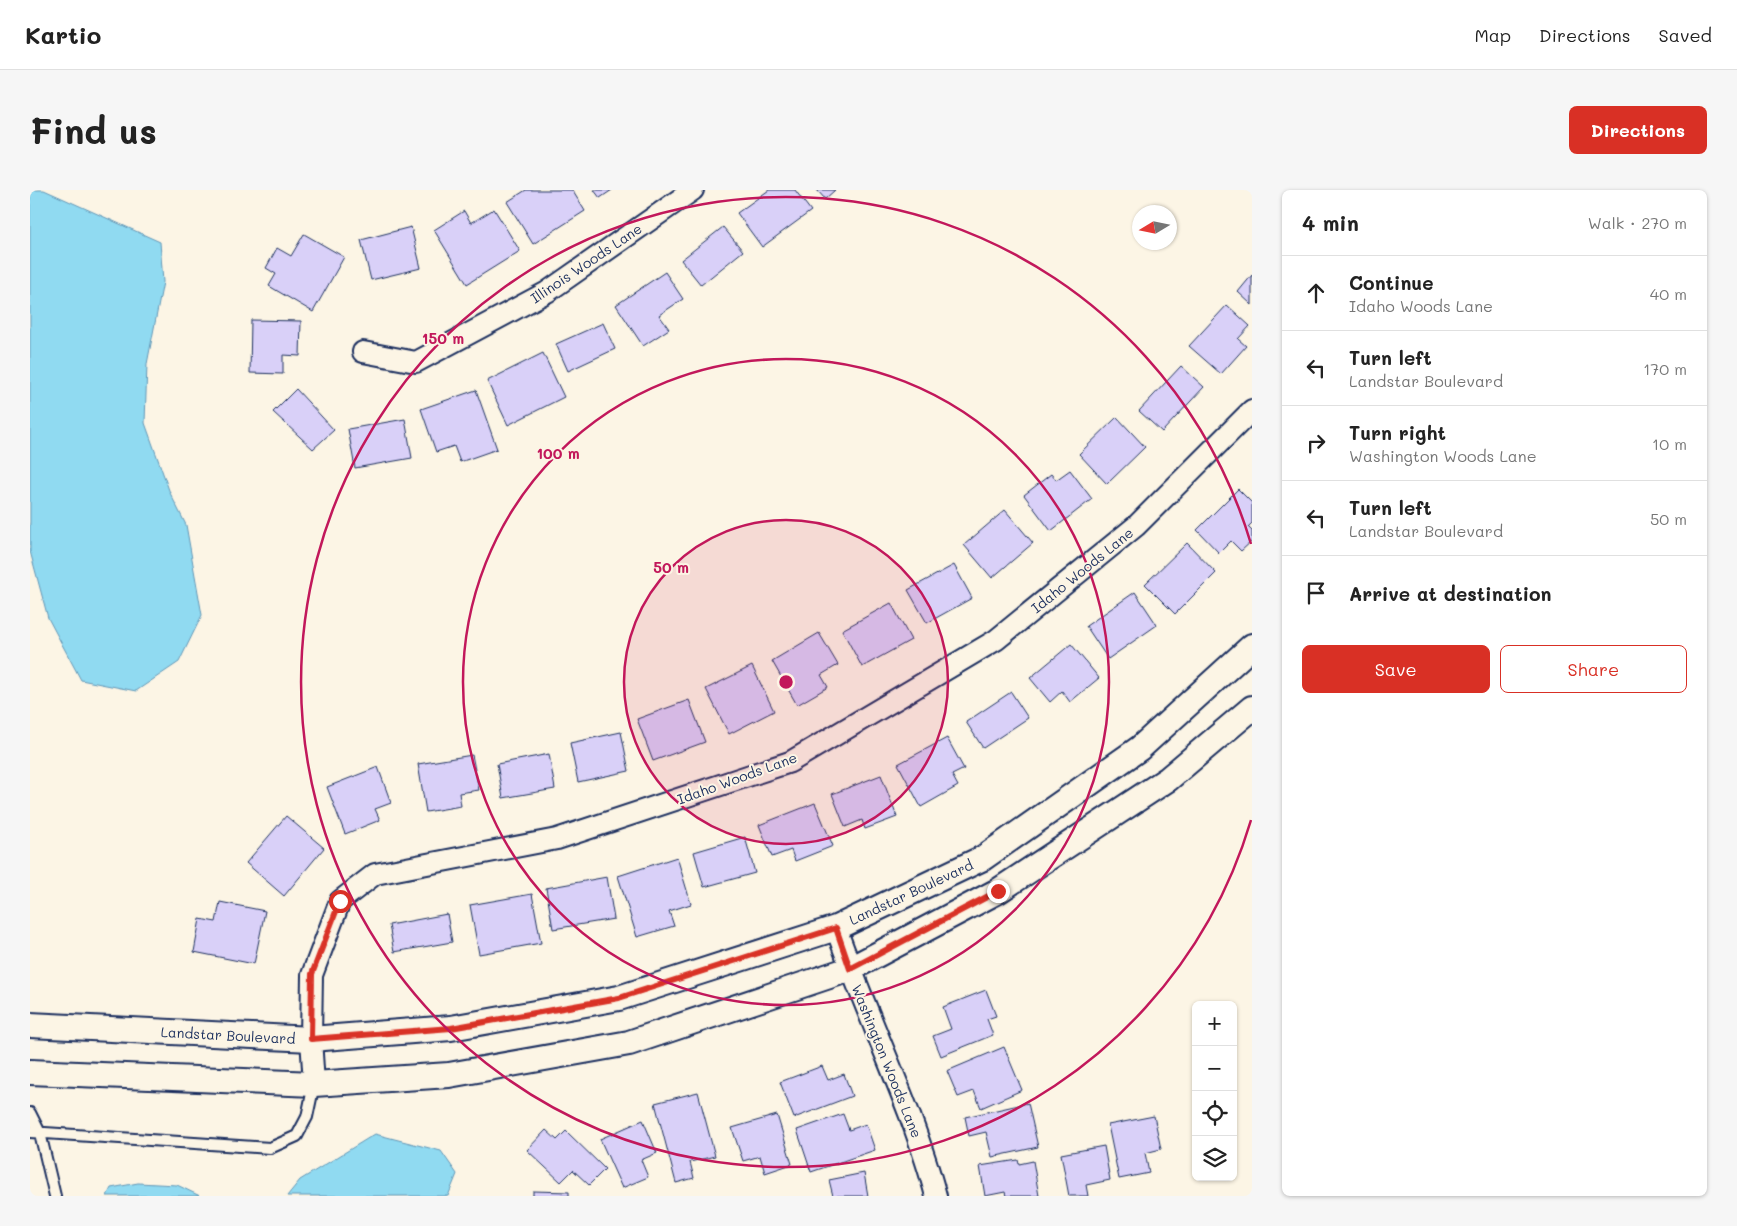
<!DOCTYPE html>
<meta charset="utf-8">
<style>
:root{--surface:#fff;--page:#f6f6f6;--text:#222;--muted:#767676;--line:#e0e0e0;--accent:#d93025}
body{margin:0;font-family:Mali,sans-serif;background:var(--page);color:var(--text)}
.controls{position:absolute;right:15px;bottom:15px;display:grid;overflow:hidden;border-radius:8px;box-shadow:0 1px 4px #0004}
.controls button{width:45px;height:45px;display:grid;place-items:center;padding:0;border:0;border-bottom:1px solid var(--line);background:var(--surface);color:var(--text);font:25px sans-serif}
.compass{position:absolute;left:1102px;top:15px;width:45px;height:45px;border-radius:50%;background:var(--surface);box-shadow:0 1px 4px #0004;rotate:260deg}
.stop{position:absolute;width:15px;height:15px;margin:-11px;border:4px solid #d93025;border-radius:50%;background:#fff}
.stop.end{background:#d93025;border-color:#fff;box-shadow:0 1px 5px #0008}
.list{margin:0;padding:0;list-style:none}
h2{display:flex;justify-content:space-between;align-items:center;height:65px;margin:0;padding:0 20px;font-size:21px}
h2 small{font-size:16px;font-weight:400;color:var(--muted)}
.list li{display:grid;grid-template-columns:32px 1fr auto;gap:15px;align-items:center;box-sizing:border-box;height:75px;padding:0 20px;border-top:1px solid var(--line)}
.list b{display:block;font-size:19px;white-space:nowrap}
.list p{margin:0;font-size:16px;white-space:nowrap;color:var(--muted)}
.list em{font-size:16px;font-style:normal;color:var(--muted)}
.actions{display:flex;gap:10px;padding:15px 20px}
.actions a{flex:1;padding:11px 0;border:1px solid var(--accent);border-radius:8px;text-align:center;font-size:18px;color:var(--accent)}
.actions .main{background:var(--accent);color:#fff}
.icon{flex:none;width:28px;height:28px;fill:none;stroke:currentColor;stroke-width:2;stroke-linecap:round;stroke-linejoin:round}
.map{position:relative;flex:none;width:1222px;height:1006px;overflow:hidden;border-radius:8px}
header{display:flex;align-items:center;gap:30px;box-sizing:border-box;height:70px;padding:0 25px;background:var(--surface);border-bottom:1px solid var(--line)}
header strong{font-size:24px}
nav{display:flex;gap:28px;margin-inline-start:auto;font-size:18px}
.intro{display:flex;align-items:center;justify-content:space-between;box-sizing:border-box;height:120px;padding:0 30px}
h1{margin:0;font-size:35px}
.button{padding:12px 22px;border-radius:8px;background:var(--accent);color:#fff;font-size:18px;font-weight:700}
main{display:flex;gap:30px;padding:0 30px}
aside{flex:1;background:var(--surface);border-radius:8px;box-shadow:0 1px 4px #0004}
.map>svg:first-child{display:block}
</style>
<header>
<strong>Kartio</strong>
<nav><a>Map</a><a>Directions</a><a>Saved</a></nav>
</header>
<div class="intro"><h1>Find us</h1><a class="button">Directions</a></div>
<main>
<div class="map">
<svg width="1222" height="1006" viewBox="0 0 1222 1006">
<rect width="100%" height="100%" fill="#fcf5e5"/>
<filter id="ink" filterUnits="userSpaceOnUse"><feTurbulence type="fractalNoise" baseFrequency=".02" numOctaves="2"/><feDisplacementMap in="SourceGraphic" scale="10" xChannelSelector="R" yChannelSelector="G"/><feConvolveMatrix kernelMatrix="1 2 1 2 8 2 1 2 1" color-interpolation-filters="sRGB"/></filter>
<g filter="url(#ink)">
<path fill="#90daf1" stroke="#6196b6" d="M0 0H14L130 52 133 92 117 174 115 233 140 303 156 335 172 425 149 472 106 501 51 490 18 428 0 361Z
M345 944 411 961 427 984 418 1006H257L270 990Z
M108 993 147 995 170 1006H77L81 998Z"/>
<path fill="#d9d0f8" stroke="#1b2f5e" d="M496 0H542L555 21 503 54 477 12Z
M564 0H582L570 8Z
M739 0H765L781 21 732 57 707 23Z
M787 0H805L795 9Z
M464 19 490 61 437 94 404 40 434 21 441 33Z
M381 37 391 78 341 90 331 50Z
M693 37 713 61 671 95 651 70Z
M274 44 314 67 283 122 239 96 246 84 236 78 247 58 261 66Z
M635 82 653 109 629 125 639 139 613 156 586 115Z
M1222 85V115L1208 102Z
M1197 115 1220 136 1208 149 1216 156 1191 184 1159 156Z
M221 130 271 131 270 166 253 165V184L220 183Z
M573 133 585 159 538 181 526 154Z
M513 163 534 207 478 235 457 191Z
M1151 176 1174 197 1132 242 1109 221Z
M266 199 304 240 283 259 243 222Z
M446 200 467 259 430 272 424 256 406 262 391 219Z
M1087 227 1115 257 1077 294 1049 264Z
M375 229 382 268 325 278 318 239Z
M1040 280 1062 309 1021 341 994 305 1021 284 1026 290Z
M1208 299 1222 313V333L1218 337 1222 341V351L1211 361 1201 351 1189 363 1167 340Z
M975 320 1003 353 962 388 934 355Z
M1157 353 1186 383 1145 424 1115 394Z
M924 375 942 408 897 433 878 400Z
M1105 402 1127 435 1078 469 1056 436Z
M861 413 881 450 832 477 812 440Z
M789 443 808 475 791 485 798 497 767 515 742 471Z
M1041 454 1069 488 1040 512 1032 501 1020 512 1000 488Z
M722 476 744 521 699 544 676 499Z
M981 502 998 528 953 558 936 532Z
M659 510 675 552 623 571 607 529Z
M591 542 599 581 548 592 540 553Z
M917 548 934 579 922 585 928 596 891 617 868 574Z
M519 564 525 599 473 608 467 574Z
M442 565 449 600 429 603 431 616 396 622 388 574Z
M348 577 361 613 345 619 350 630 315 644 297 597Z
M851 585 867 627 835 639 832 630 815 637 802 604Z
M785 613 803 656 765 671 761 660 742 667 729 635Z
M256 626 294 658 254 706 216 673Z
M715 647 725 683 674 697 664 662Z
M647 667 661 714 639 721 644 736 607 747 588 686Z
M577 687 584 729 523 739 516 698Z
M502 704 511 753 449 764 440 715Z
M190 712 235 721 224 774 164 762 170 729 186 732Z
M417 724 422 752 364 762 359 735Z
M956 800 966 826 957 829 963 845 911 866 903 846 921 839 913 817Z
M974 857 992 900 951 918 944 901 928 907 917 881Z
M792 876 798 890 814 884 822 906 764 928 750 892Z
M668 902 685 966 660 972 664 988 646 993 625 913Z
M998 913 1008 957 962 967 956 942 939 946 935 927Z
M813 924 819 940 836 934 845 960 781 982 767 940Z
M747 925 762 974 735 983 730 966 713 971 702 938Z
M1124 926 1131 959 1115 963 1119 983 1089 989 1078 935Z
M613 930 627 963 611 970 618 987 592 998 570 949Z
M516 940 527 950 536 941 575 979 559 995 543 980 531 992 497 960Z
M1074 956 1080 990 1056 995 1058 1006H1039L1031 964Z
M988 970 989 974 1003 971 1009 1006H976L975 1002 955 1006 950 976Z
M834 983 838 1006H803L799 990Z
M503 1001 539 1002V1006H503Z"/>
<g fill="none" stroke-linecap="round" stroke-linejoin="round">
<g stroke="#1b2f5e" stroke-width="14">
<path id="service" d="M0 923 10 943 25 1006
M0 942 240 958 267 946 277 927 284 894"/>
</g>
<g stroke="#1b2f5e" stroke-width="24">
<path id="minor" d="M333 162 386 172 517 102 663 0
M806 738C828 801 856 863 880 926 890 953 899 979 906 1006
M284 894 281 849 282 785 310 711 345 684 527 649 760 572 966 450 1106 336 1222 220"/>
</g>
<g stroke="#1b2f5e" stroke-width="28">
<path id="tertiary" d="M0 835 281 849 421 838 589 808 806 738 953 668 1110 558 1222 456
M0 882 284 894 419 885 599 853 820 779 968 701 1138 589 1222 518"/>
</g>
<use href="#service" stroke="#fcf5e5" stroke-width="10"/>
<use href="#minor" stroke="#fcf5e5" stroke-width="20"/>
<use href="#tertiary" stroke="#fcf5e5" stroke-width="24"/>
</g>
</g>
<g fill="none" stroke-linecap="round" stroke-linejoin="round" filter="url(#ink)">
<path stroke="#d93025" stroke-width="6" d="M310 711 282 784 281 849 421 838 589 808 806 738 820 779 968 701"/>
</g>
<circle cx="756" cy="492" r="162" fill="#c2185b" fill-opacity=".12"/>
<g fill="none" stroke="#c2185b" stroke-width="2.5">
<circle cx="756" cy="492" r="162"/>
<circle cx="756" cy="492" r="323"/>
<path d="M1221 630A485 485 0 1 1 1221 354"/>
</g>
<g text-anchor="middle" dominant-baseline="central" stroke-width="4" stroke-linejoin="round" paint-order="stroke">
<g font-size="14" fill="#1b2f5e" stroke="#fcf5e5">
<text transform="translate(556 73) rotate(-34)">Illinois Woods Lane</text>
<text transform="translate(1052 380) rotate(-39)">Idaho Woods Lane</text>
<text transform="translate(707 588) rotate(-20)">Idaho Woods Lane</text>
<text transform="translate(881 702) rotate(-25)">Landstar Boulevard</text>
<text transform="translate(198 845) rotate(3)">Landstar Boulevard</text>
<text transform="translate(857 871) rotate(68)">Washington Woods Lane</text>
</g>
</g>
<circle cx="756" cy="492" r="8" fill="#c2185b" stroke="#fcf5e5" stroke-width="2.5"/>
<g font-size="15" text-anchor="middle" font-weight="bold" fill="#c2185b" stroke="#fcf5e5" stroke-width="4" stroke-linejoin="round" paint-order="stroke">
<text x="413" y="154">150 m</text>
<text x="528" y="269">100 m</text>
<text x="641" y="383">50 m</text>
</g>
</svg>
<div class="controls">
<button>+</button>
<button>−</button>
<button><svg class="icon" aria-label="locate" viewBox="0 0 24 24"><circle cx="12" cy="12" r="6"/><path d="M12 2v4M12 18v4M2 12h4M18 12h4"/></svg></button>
<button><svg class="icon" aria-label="layers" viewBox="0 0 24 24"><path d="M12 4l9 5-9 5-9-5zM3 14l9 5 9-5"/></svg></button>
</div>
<svg class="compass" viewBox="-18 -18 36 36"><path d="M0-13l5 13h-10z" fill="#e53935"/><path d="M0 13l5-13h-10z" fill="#767676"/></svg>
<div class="stop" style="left:310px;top:711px"></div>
<div class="stop end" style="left:968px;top:701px"></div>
</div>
<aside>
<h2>4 min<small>Walk · 270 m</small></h2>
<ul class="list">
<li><svg class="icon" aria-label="ahead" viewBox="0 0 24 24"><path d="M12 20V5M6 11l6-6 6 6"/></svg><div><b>Continue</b><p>Idaho Woods Lane</p></div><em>40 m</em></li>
<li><svg class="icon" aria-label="left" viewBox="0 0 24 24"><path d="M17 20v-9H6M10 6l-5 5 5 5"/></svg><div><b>Turn left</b><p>Landstar Boulevard</p></div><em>170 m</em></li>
<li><svg class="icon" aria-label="right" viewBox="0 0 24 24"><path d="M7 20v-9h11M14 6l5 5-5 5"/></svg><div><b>Turn right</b><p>Washington Woods Lane</p></div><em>10 m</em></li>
<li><svg class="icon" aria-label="left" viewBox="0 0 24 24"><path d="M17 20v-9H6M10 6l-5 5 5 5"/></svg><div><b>Turn left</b><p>Landstar Boulevard</p></div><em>50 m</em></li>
<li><svg class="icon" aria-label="arrive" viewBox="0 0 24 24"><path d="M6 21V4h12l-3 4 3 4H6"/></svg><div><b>Arrive at destination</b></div></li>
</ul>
<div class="actions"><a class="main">Save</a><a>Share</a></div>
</aside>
</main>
